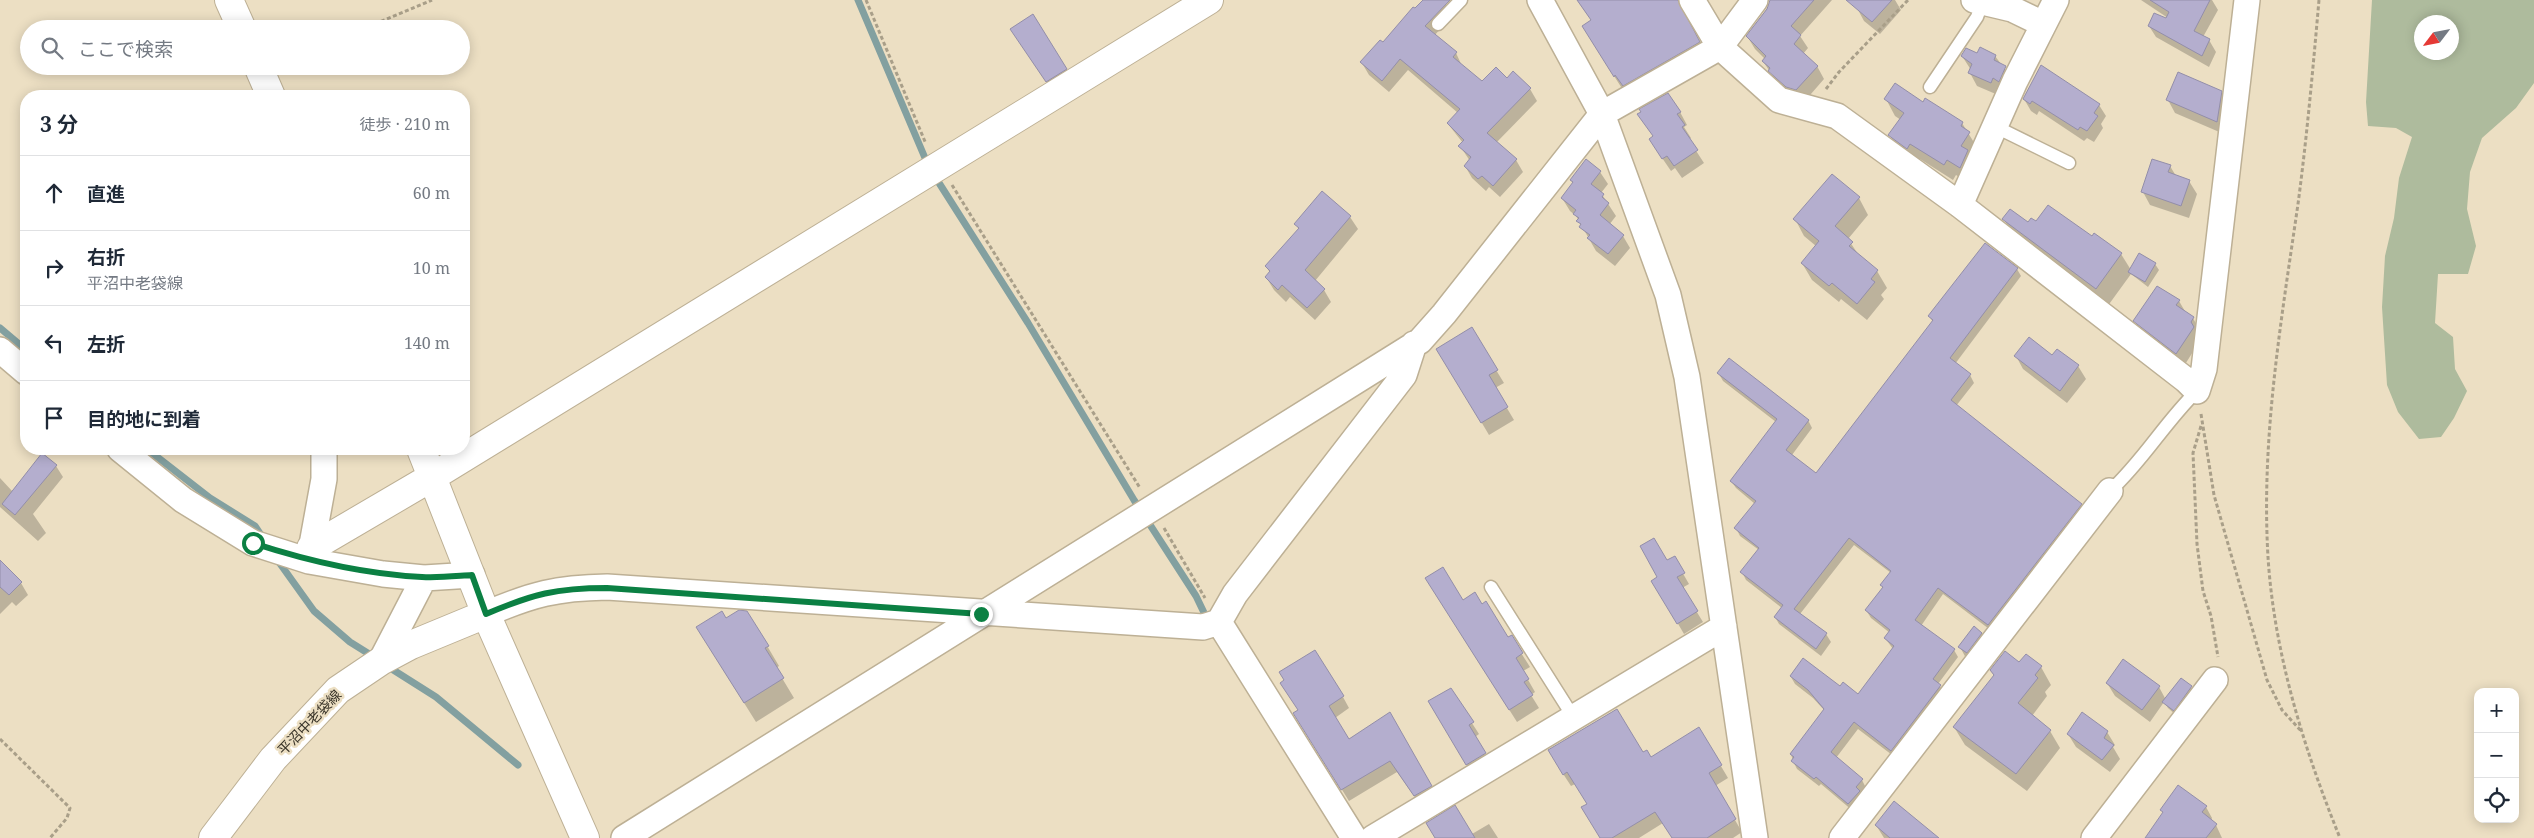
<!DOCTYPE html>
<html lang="ja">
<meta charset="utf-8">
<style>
:root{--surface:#fff;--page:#f2f2f3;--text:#1f2937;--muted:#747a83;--line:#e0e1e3}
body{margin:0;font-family:"Noto Serif","Noto Sans JP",serif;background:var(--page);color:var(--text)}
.controls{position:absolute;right:15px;bottom:15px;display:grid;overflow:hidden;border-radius:10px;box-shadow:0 2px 12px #0003}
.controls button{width:45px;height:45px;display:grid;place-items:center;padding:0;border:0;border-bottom:1px solid var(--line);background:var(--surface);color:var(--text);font:25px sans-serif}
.compass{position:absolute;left:2414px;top:15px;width:45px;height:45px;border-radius:50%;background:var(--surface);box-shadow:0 2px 12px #0003;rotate:238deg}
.stop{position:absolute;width:15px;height:15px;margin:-11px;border:4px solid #0b8043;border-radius:50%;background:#fff}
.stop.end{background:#0b8043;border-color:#fff;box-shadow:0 1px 5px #0008}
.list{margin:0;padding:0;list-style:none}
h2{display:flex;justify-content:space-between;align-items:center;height:65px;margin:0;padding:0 20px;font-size:21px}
h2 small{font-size:16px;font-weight:400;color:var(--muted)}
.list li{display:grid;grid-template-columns:32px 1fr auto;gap:15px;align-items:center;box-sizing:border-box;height:75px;padding:0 20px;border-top:1px solid var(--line)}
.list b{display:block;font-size:19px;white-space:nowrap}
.list p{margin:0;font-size:16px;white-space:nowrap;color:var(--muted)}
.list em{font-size:16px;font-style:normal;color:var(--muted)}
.icon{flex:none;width:28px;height:28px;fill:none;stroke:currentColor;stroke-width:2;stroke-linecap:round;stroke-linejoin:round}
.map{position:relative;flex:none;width:2534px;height:838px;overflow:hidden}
.search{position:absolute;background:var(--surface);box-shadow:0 2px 12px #0003;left:20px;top:20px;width:450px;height:55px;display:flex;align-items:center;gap:12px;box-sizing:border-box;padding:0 18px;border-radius:28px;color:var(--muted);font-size:19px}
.panel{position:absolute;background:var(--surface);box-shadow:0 2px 12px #0003;left:20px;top:90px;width:450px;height:365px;border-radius:20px}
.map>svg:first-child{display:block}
</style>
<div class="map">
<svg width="2534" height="838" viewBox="0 0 2534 838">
<rect width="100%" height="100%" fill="#ecdfc3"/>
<path fill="#aebb9d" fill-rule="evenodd" d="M2372 0H2534V83L2516 108 2482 138 2470 172 2467 209 2476 246 2468 274H2438L2435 323 2453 337 2455 369 2467 391 2454 418 2441 437 2419 439 2398 412 2387 385 2382 307 2385 256 2394 218 2399 178 2412 137 2396 128 2368 126 2366 102ZM2422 22H2452V52H2422Z"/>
<path fill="#0003" d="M1425 0H1443L1453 15 1434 36 1456 53 1462 66 1482 83 1507 79 1513 73 1530 89 1537 101 1496 143 1516 160 1523 172 1500 197 1489 187 1486 191 1472 178 1465 166 1470 161 1460 146 1463 143 1448 124 1458 113 1408 70 1389 92 1369 75 1362 63 1383 44Z
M1577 0H1684L1688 7 1685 14 1687 21 1707 56 1623 90 1591 40 1592 21Z
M1773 0H1832L1800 36 1808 48 1803 54 1817 66 1824 79 1804 102 1777 83 1763 61 1765 59 1755 49 1747 36Z
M1864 0H1895L1901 10 1880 34 1864 21 1857 8Z
M2141 0H2212L2218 10 2203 37 2209 40 2216 52 2209 67 2156 37 2149 26 2171 20Z
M1018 40 1066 69 1073 80 1053 92Z
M1978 55 1995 56 2013 80 1998 95 1977 86 1970 73 1971 70 1962 56Z
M2041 66 2099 105 2106 116 2101 124 2103 128 2094 142 2087 138 2084 141 2039 111 2037 115 2031 111 2024 99Z
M2221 92 2229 105 2224 134 2175 113 2168 100Z
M1886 99 1962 123 1978 149 1969 183 1956 175 1953 180 1920 159 1916 164 1899 151 1890 135 1901 120 1895 116Z
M1680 112 1687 125 1684 127 1691 138 1689 140 1704 163 1682 178 1675 168 1671 171 1658 152 1654 137 1639 114Z
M2170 166 2176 176 2189 181 2197 194 2189 218 2150 205 2143 192Z
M1600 172 1608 184 1601 193 1616 216 1609 225 1623 236 1630 248 1615 266 1596 251 1576 216 1570 211 1562 198 1573 184 1571 180Z
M1859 198 1868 215 1848 239 1860 257 1877 271 1887 288 1881 295 1884 299 1867 320 1841 299 1839 302 1812 280 1802 263 1816 246 1804 236 1795 219Z
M1350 217 1358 229 1315 281 1324 290 1331 302 1315 320 1290 297 1286 302 1274 290 1266 277 1270 273 1266 266 1299 230 1296 224Z
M2004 219 2037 223 2092 238 2121 254 2131 270 2155 264 2159 270 2148 287 2131 274 2107 307 2015 239Z
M2017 269 2021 276 1955 364 1970 375 1974 383 1956 406 2081 505 2085 512 1993 632 1943 594 1921 626 1954 650 1958 657 1938 684 1945 693 1896 758 1858 729 1836 758 1862 780 1866 788 1853 811 1821 784 1819 786 1797 769 1793 761 1791 754 1824 710 1813 698 1795 684 1791 677 1840 688 1858 695 1893 649 1885 638 1890 633 1871 618 1866 610 1883 588 1882 585 1891 573 1854 545 1800 614 1826 634 1831 642 1821 656 1779 624 1775 617 1782 608 1746 580 1742 572 1759 550 1740 536 1736 528 1755 504 1736 488 1731 481 1776 422 1723 381 1719 374 1808 420 1812 428 1792 455 1816 474 1933 322 1929 316Z
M2179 301 2186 313 2193 318 2200 331 2201 339 2184 366 2142 334 2135 321Z
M1471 329 1504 383 1495 388 1514 420 1489 435 1438 349Z
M2057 350 2078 366 2086 379 2067 403 2023 369 2016 356 2052 357Z
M42 455 56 466 63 477 33 514 46 533 38 541 0 507V478L13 492Z
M1674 558 1689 584 1682 588 1703 622 1684 634 1653 581 1659 578 1667 562Z
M0 562 21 583 28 595 16 606 12 602 0 614Z
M1434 591 1508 639 1511 637 1530 667 1523 671 1535 692 1531 695 1539 708 1517 722Z
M747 612 779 666 776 668 794 698 756 722 709 647 726 620Z
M1982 633 1989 646 1967 660 1960 647Z
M2019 664 2041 667 2051 685 2045 692 2047 696 2032 716 2050 731 2060 748 2027 791 1965 745 1954 727 1995 676 1991 671Z
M2107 683 2159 687 2166 700 2191 687 2195 693 2177 716 2168 708 2164 702 2150 722 2115 696Z
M1450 689 1479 734 1475 737 1491 765 1473 776 1430 702Z
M1343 697 1349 708 1335 718 1349 741 1390 714 1438 798 1422 807 1397 772 1349 801 1295 714Z
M2083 714 2107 732 2115 745 2113 747 2120 759 2110 772 2076 747 2068 734Z
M1699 729 1728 778 1715 786 1742 832 1733 838H1672L1663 823 1639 838H1601L1588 804 1575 784 1571 786 1556 763 1643 754 1651 758Z
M2206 807 2212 818 2211 821 2216 825 2222 838H2146Z
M1489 824 1498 838H1436L1472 834Z
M1876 825 1937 838H1884Z"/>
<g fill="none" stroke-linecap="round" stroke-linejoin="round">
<path stroke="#83a0a0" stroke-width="7" d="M858 0 928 165
M934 175 1028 323 1134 500 1196 596 1208 621
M0 328 26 350
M147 449 210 498 255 526 263 538
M276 558 314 611 350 642 374 657
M387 666 436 697 518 765"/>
</g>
<path fill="#b4aece" stroke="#938ea9" d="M1423 0H1450L1425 26 1457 52 1453 57 1482 81 1496 67 1507 78 1513 71 1531 88 1487 133 1517 159 1493 186 1482 176 1478 179 1464 166 1471 157 1458 146 1464 140 1447 123 1460 109 1400 59 1382 81 1360 62 1380 40 1383 42 1413 7 1415 8Z
M1577 0H1678L1700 42 1623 86 1615 75 1614 77 1582 26 1591 20Z
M1770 0H1814L1791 26 1801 35 1794 44 1818 66 1796 90 1786 87 1768 71 1770 68 1762 61 1766 56 1746 36 1767 9Z
M1846 0H1892L1872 22Z
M2150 0H2210L2194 31 2210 39 2202 56 2148 26 2154 13 2166 18 2169 12Z
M1033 14 1067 69 1046 82 1010 29Z
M1980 47 1996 55 1994 60 2006 66 1999 82 1993 78 1991 83 1968 73 1972 64 1961 56 1966 48 1977 53Z
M2041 65 2100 104 2094 113 2098 116 2087 131 2080 127 2078 130 2032 101 2030 104 2023 99Z
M2178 72 2222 91 2217 122 2166 100Z
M1895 83 1923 102 1925 98 1963 122 1961 126 1970 132 1961 146 1968 150 1960 168 1947 160 1944 165 1910 144 1907 149 1888 135 1904 113 1884 99Z
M1668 93 1681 112 1677 114 1685 125 1682 127 1698 150 1674 166 1667 156 1662 159 1649 139 1653 136 1637 114 1641 112 1639 109Z
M1586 159 1601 171 1591 184 1604 194 1602 197 1609 203 1600 215 1624 235 1608 254 1587 238 1590 235 1579 227 1581 224 1576 221 1579 218 1573 214 1576 210 1561 198 1573 182 1570 180Z
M2152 159 2171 165 2168 172 2190 180 2181 206 2141 192Z
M1832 174 1860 197 1835 226 1853 242 1849 246 1878 270 1871 279 1875 282 1857 304 1832 283 1829 286 1801 263 1819 241 1793 219Z
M1322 191 1351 216 1305 270 1325 289 1307 308 1282 285 1278 290 1265 277 1270 271 1265 266 1299 228 1294 224Z
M2048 205 2092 236 2094 233 2122 253 2096 289 2002 219 2010 209 2028 222 2031 218 2036 221Z
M1985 243 2018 268 1950 358 1971 374 1951 400 2082 504 1988 625 1938 588 1915 620 1955 649 1933 679 1941 685 1891 751 1854 722 1831 752 1863 779 1856 787 1860 791 1848 804 1816 777 1814 779 1791 761 1794 757 1790 754 1824 709 1808 690 1790 676 1803 658 1840 686 1843 682 1858 694 1894 646 1884 638 1890 630 1865 610 1883 587 1880 585 1891 571 1849 538 1794 609 1827 633 1816 649 1774 617 1783 605 1740 572 1759 548 1734 528 1756 501 1730 481 1777 419 1717 373 1729 358 1809 420 1786 450 1816 473 1933 320 1928 316Z
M2139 253 2156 263 2145 282 2128 272Z
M2157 286 2180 300 2176 305 2194 317 2191 322 2194 327 2176 354 2133 321Z
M1472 327 1498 370 1489 375 1508 407 1481 423 1436 349Z
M2029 337 2052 355 2057 349 2079 365 2060 391 2014 356Z
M42 453 57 465 15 515 2 504Z
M1654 538 1667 560 1675 556 1685 573 1677 577 1698 611 1677 624 1651 581 1657 577 1640 546Z
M0 560 22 582 9 595 0 587Z
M1443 567 1463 600 1475 592 1482 604 1486 601 1508 637 1512 635 1523 653 1516 658 1529 679 1524 682 1533 695 1509 710 1425 578Z
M739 610 747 611 769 646 765 648 784 678 744 703 696 627 722 611 726 618Z
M1974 626 1982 633 1967 653 1958 647Z
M1315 650 1344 696 1329 706 1349 739 1390 712 1432 786 1414 796 1390 761 1341 790 1293 713 1298 710 1280 683 1284 680 1279 672Z
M2005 651 2019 662 2026 654 2042 666 2035 675 2038 678 2018 703 2051 730 2016 774 1953 727 1994 675 1990 670Z
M2123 659 2160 686 2142 710 2106 683Z
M2181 678 2192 686 2174 711 2162 702Z
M1451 688 1474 722 1469 725 1486 753 1466 765 1428 701Z
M1617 709 1643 752 1647 750 1651 757 1699 727 1722 765 1709 773 1736 819 1707 838H1672L1655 812 1612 838H1600L1581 807 1587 804 1567 772 1563 775 1548 750Z
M2082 712 2108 731 2104 738 2114 745 2102 760 2067 734Z
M2178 785 2207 806 2202 812 2217 824 2206 838H2145L2163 812 2160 810Z
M1894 801 1939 838H1890L1875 825Z
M1455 805 1475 838H1435L1426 823Z"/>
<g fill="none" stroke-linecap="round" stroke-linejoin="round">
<g stroke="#bdb095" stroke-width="15">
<path id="lane" d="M1438 24 1461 0
M1930 87 1977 17 1983 1
M1994 126 2069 163
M2110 491C2143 461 2165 422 2197 391
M1491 587 1574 718"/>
</g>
<g stroke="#bdb095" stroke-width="28">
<path id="street" d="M1540 0 1602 114 1668 295 1687 377 1755 838
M1692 0 1720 47 1779 100 1837 116 1960 205 2186 380 2197 391 2204 369 2247 0
M1974 0 2012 9 2043 24
M1960 205 2015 81 2056 0
M0 350 26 372
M120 449 183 500 253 543 309 561 383 574 424 578 472 575
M309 561 324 479V449
M486 614C533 594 556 588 607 587L1203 627 1219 622 1235 594 1404 375 1414 344
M1219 622 1354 838
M381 661 424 578
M624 838 1420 341 1444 314 1602 114 1720 47 1755 0
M1373 838 1724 627
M1842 838 2110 491
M2094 838 2215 680"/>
</g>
<g stroke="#bdb095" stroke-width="30">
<path id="secondary" d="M229 0 242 29
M258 66 271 96
M421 449 486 614 585 838
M311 548 432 477 1209 0
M213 838 273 759 338 690 381 661 411 645 486 614"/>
</g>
<path stroke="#a99f89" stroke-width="3" stroke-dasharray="4 2.5" stroke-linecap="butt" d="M866 0 926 144
M2319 0C2313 68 2307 136 2298 204 2281 322 2261 438 2268 557 2274 653 2304 749 2340 838
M363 29 432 0
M1826 89 1839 72 1908 0
M952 185 1140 488
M2201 414 2214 495 2267 680 2282 710 2302 732
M2201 426 2193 453 2197 544 2203 591 2211 616 2218 657
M1164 528 1205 598
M0 739 70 808 67 818 50 838"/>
<use href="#lane" stroke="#fff" stroke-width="12"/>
<use href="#street" stroke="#fff" stroke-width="25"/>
<use href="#secondary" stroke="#fff" stroke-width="28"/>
</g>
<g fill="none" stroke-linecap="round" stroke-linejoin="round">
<path stroke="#0b8043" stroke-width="6" d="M253 543C308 561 364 574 422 577 439 578 456 576 472 575L486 614C533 594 556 588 607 588L981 614"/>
</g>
<g text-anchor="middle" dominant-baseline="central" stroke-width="5" stroke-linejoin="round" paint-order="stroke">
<g font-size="14" fill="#383328" stroke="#ecdfc3">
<text transform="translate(309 722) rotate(-46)">平沼中老袋線</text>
</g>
</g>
</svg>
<div class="controls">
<button>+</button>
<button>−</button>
<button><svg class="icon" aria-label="locate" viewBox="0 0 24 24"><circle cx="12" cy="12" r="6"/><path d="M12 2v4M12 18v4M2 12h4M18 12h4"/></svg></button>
</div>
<svg class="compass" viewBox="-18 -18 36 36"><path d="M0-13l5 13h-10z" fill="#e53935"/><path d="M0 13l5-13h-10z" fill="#747a83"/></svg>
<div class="stop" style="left:253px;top:543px"></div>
<div class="stop end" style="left:981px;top:614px"></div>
<div class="search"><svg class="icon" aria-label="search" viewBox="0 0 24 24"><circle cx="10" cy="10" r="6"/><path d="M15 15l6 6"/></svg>ここで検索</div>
<section class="panel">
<h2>3 分<small>徒歩 · 210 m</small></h2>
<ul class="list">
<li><svg class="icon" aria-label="ahead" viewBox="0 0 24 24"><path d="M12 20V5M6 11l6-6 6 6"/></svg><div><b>直進</b></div><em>60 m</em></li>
<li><svg class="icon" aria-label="right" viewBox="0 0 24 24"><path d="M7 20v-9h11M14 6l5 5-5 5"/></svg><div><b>右折</b><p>平沼中老袋線</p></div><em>10 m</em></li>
<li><svg class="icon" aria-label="left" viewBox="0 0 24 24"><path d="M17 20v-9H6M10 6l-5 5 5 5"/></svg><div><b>左折</b></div><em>140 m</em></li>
<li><svg class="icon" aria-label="arrive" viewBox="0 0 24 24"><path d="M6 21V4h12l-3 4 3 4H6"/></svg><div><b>目的地に到着</b></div></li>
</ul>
</section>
</div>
